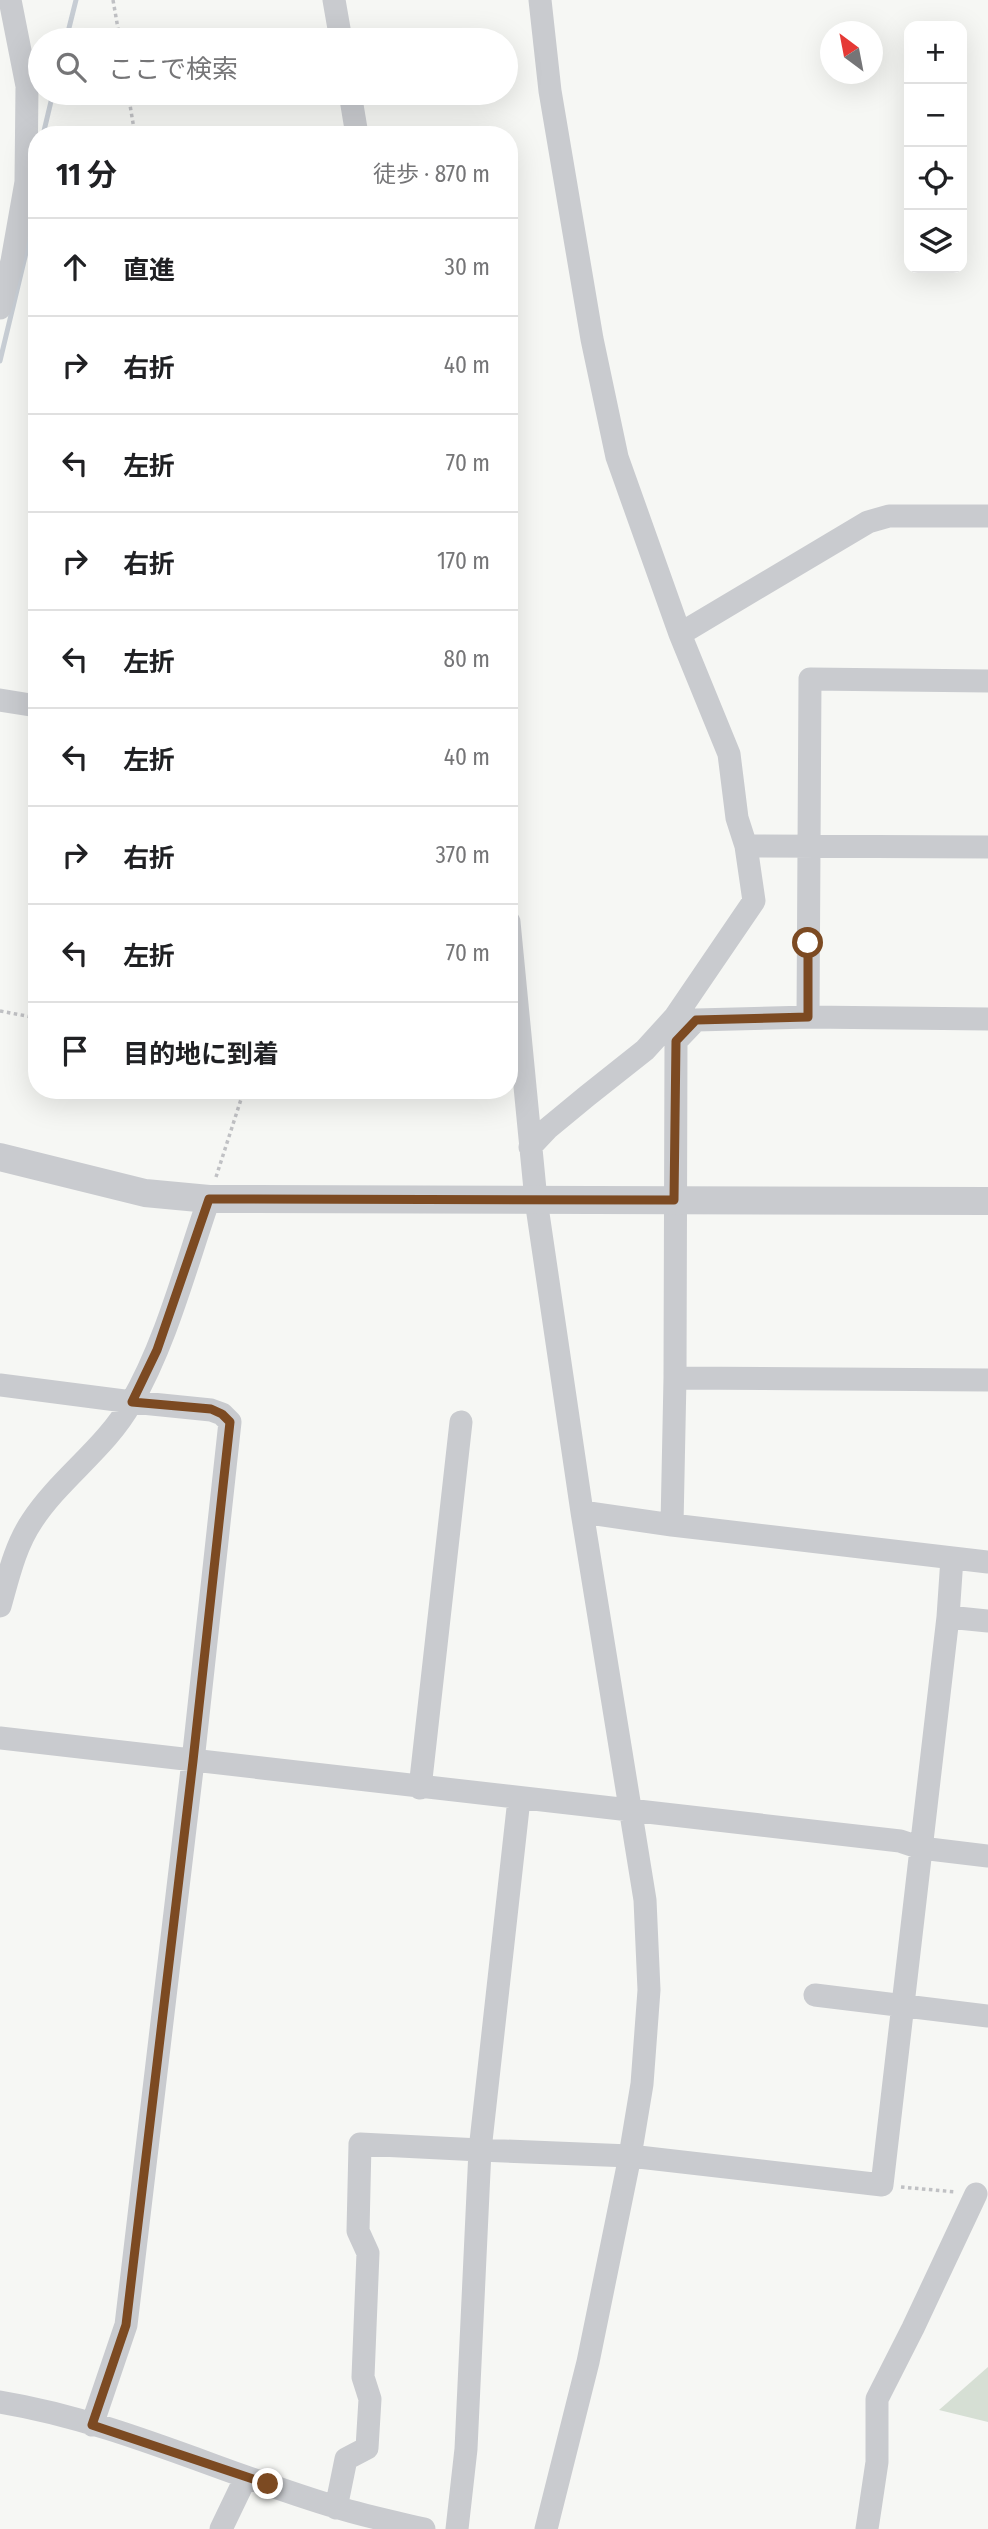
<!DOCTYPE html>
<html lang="ja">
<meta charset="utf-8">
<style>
:root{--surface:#fff;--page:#f6f6f6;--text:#202124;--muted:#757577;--line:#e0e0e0}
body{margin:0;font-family:"Fira Sans Condensed","Noto Sans JP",sans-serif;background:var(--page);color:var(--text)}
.controls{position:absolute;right:21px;top:21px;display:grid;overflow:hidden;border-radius:14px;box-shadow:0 7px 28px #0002}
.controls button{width:63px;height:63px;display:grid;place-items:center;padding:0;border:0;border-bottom:2px solid var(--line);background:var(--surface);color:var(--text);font:35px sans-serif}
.compass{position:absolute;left:820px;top:21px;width:63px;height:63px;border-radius:50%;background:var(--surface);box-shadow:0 7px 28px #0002;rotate:328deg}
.stop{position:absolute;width:21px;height:21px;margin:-16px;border:5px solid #7c4a22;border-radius:50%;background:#fff}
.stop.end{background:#7c4a22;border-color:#fff;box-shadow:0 2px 7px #0008}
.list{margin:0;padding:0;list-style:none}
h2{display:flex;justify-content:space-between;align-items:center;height:91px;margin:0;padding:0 28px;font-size:30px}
h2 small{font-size:23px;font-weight:400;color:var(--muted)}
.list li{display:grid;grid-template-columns:46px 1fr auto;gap:21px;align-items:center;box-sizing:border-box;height:98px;padding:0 28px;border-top:2px solid var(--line)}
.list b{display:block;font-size:26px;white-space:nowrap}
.list em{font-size:23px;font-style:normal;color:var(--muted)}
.icon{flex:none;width:38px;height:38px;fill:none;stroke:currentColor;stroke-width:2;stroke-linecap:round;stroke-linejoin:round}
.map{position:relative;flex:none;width:988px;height:2529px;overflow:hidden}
.search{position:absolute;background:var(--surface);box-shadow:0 7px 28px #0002;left:28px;top:28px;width:490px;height:77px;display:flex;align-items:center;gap:18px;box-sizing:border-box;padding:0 24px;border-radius:38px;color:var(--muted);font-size:26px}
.panel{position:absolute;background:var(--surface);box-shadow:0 7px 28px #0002;left:28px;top:126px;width:490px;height:973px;border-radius:28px}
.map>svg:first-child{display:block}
</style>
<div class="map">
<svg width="988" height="2529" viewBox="0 0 988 2529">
<rect width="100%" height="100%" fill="#f6f7f4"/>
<path fill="#d6dfd4" d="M988 2367V2422L939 2410Z"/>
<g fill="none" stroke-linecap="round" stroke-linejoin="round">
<path stroke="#c7cdd4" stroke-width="5" d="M66 40 76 0
M43 135 53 93
M0 361 37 207"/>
<path stroke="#c0c1c4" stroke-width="3.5" stroke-dasharray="3.5 3.5" stroke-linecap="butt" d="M113 0 120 40
M128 93 135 135
M0 1011 37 1018
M216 1177 244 1090
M901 2187 956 2192"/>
<path stroke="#c9cbcf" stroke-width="23" d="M334 0 341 40
M540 0 550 91 592 339 617 457 680 634
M350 93 357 135
M0 308 12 261 26 182 27 86 10 0
M988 516H889L868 522 680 634 729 754 737 818 746 846 988 847
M0 700 37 706
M509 922 536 1200 582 1512 645 1900 649 1990 642 2084 630 2156 588 2362 546 2529
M808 1017 810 679 988 681
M687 1029 675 1017 754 901 746 846
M530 1147 547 1129 587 1096 645 1050 675 1017
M675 1378 988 1380
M0 1385 132 1402 211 1410 222 1414 230 1422 193 1761 126 2325 92 2425
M582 1512 672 1525 988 1562
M672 1525 675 1378 676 1041 696 1020 808 1017 988 1019
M0 1606C8 1578 15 1546 32 1521 60 1478 106 1448 131 1403 166 1343 186 1265 209 1199
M948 1617 988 1621
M0 1738 900 1841 921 1848 988 1856
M420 1788 461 1422
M519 1799 480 2150 630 2156 882 2185 948 1617 952 1558
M815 1995 988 2016
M0 2402C116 2421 224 2474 336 2507 364 2516 394 2522 424 2529
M336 2508 346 2459 367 2448 370 2399 363 2377 368 2253 358 2231 360 2144 480 2150 466 2449 457 2529
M221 2529 246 2477
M867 2529 877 2462V2399L913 2328 976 2194"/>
<path stroke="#c9cbcf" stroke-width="28" d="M0 1157 145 1193 209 1199 988 1201"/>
</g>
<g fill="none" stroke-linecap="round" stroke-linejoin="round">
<path stroke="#7c4a22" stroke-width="9" d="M268 2484 92 2425 126 2325 193 1761 230 1422 222 1414 211 1409 132 1402 157 1350 209 1199 674 1200 676 1041 696 1020 808 1017V943"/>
</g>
</svg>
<div class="controls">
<button>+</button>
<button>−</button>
<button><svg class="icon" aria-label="locate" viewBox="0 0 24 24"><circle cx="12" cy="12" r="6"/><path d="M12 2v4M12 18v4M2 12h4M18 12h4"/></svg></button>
<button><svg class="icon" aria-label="layers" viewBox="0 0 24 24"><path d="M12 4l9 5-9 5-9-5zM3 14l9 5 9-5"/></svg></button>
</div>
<svg class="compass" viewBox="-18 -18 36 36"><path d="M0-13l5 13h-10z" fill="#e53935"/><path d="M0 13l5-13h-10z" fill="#757577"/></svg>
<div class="stop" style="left:808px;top:943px"></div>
<div class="stop end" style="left:268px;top:2484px"></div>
<div class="search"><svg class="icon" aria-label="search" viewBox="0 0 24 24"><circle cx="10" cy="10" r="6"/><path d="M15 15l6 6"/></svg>ここで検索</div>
<section class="panel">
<h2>11 分<small>徒歩 · 870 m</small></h2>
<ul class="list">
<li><svg class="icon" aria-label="ahead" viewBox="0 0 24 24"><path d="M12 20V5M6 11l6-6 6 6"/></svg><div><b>直進</b></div><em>30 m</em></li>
<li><svg class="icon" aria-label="right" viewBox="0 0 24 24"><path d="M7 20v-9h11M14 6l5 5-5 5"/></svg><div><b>右折</b></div><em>40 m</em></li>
<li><svg class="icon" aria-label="left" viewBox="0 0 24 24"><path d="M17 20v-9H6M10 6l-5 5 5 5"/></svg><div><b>左折</b></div><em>70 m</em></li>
<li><svg class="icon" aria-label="right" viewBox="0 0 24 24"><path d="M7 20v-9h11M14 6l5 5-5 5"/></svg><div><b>右折</b></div><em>170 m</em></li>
<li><svg class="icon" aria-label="left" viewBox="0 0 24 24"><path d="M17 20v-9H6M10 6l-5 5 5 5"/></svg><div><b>左折</b></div><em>80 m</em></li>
<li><svg class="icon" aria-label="left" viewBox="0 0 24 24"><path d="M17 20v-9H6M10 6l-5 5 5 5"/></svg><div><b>左折</b></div><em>40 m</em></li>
<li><svg class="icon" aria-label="right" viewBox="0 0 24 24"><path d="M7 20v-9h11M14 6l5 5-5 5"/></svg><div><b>右折</b></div><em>370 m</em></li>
<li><svg class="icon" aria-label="left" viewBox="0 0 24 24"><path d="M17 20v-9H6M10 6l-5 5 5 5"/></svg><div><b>左折</b></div><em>70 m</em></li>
<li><svg class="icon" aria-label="arrive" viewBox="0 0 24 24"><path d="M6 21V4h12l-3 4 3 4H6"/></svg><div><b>目的地に到着</b></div></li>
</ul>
</section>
</div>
